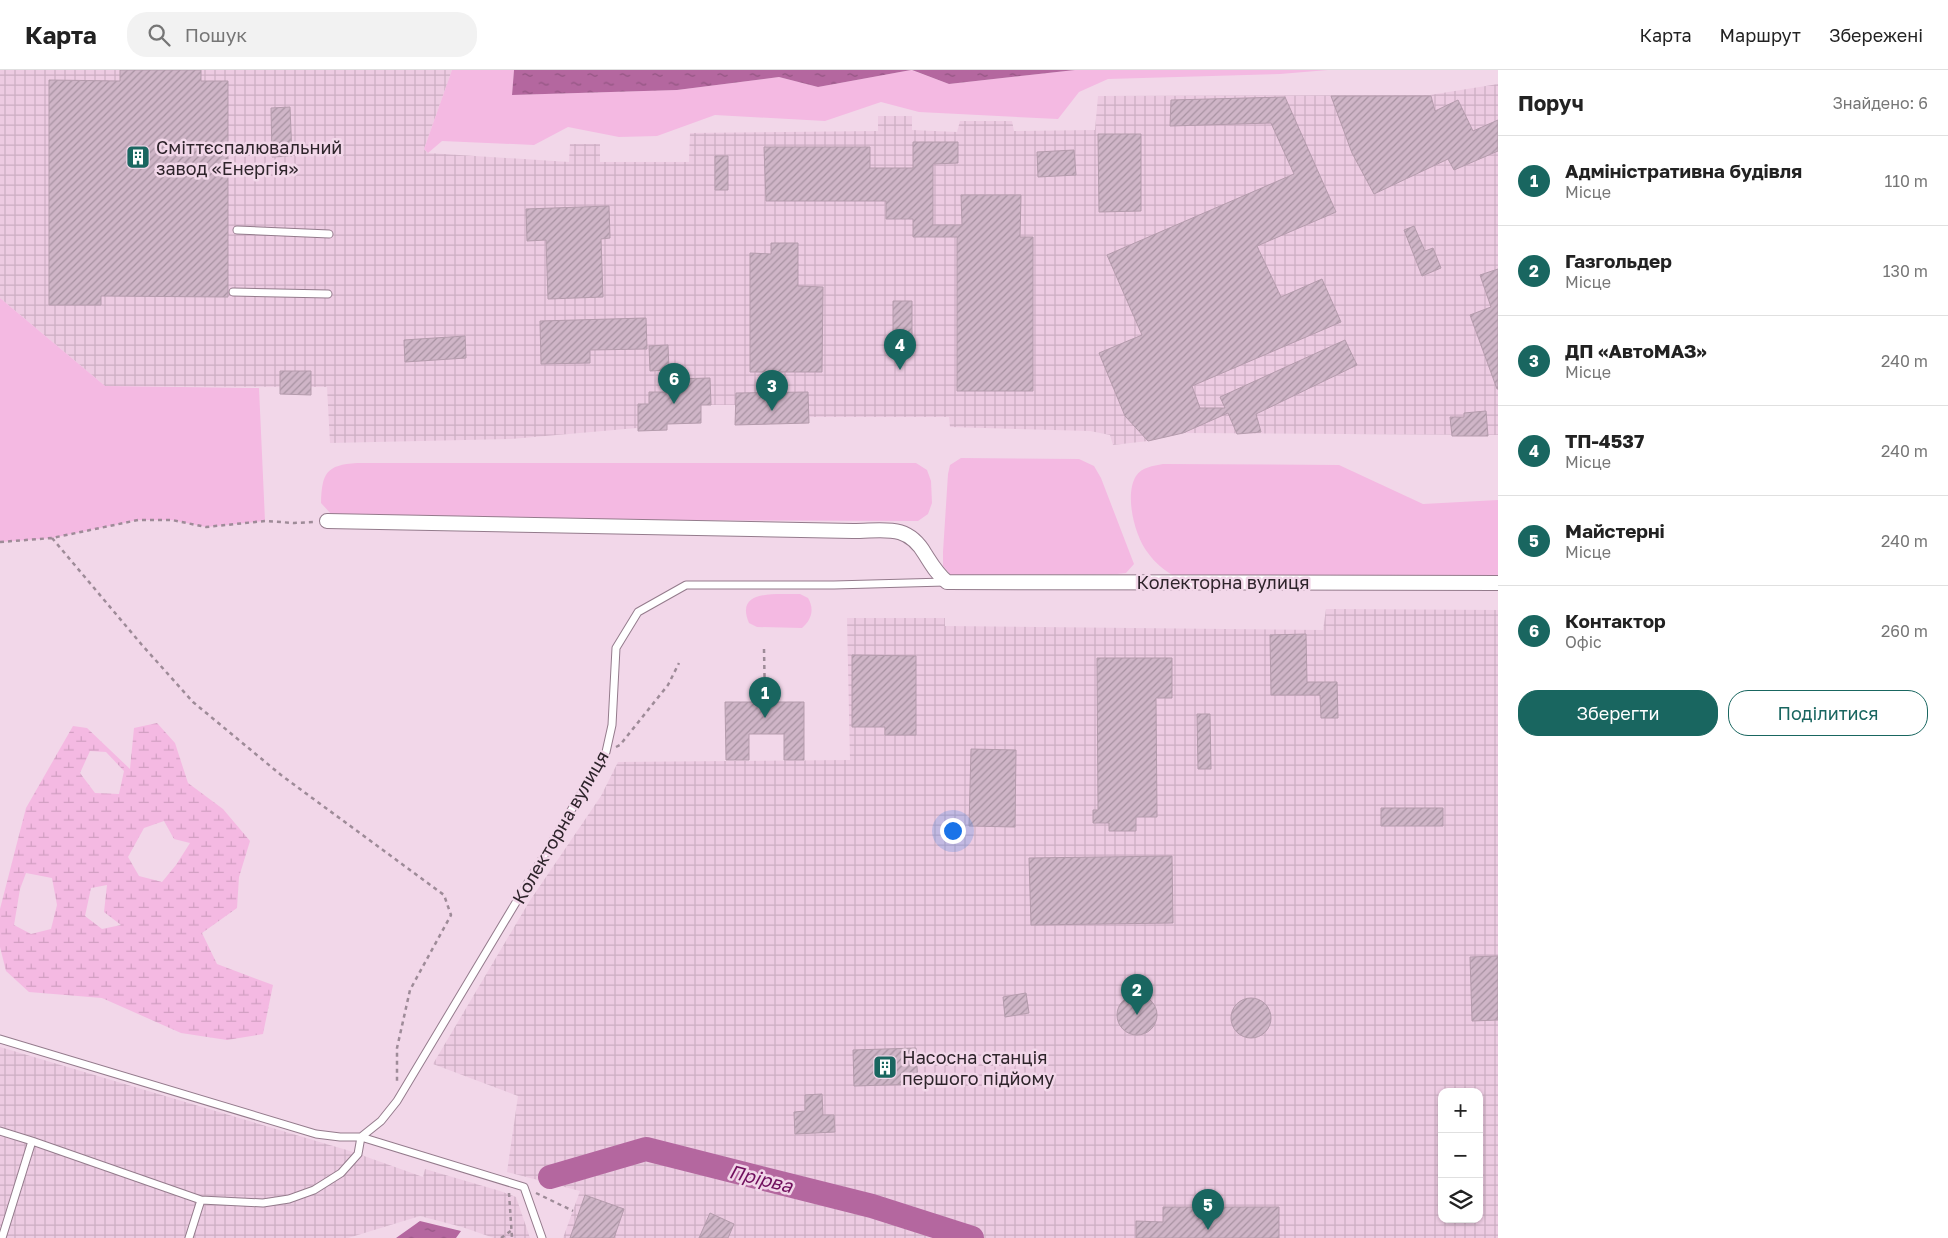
<!DOCTYPE html>
<html lang="uk">
<meta charset="utf-8">
<style>
:root{--surface:#fff;--page:#f2f2f2;--text:#222;--muted:#767676;--line:#e0e0e0;--accent:#196660}
body{margin:0;font-family:"Golos Text",sans-serif;background:var(--page);color:var(--text)}
.controls{position:absolute;right:15px;bottom:15px;display:grid;overflow:hidden;border-radius:10px;box-shadow:0 1px 4px #0004}
.controls button{width:45px;height:45px;display:grid;place-items:center;padding:0;border:0;border-bottom:1px solid var(--line);background:var(--surface);color:var(--text);font:25px sans-serif}
.you{position:absolute;left:952px;top:760px;width:18px;height:18px;margin:-12px;border:4px solid #fff;border-radius:50%;background:#1a73e8;box-shadow:0 0 0 8px #1a73e833}
.badge{display:grid;place-items:center;width:32px;height:32px;border-radius:50%;background:var(--accent);color:#fff;font-size:16px;font-weight:700}
.pin{position:absolute;translate:-50% -41px;filter:drop-shadow(0 1px 2px #0008)}
.pin::after{content:'';position:absolute;top:26px;width:18px;height:15px;background:inherit;clip-path:polygon(0 0,100% 0,50% 100%)}
.list{margin:0;padding:0;list-style:none}
h2{display:flex;justify-content:space-between;align-items:center;height:65px;margin:0;padding:0 20px;font-size:21px}
h2 small{font-size:16px;font-weight:400;color:var(--muted)}
.list li{display:grid;grid-template-columns:32px 1fr auto;gap:15px;align-items:center;box-sizing:border-box;height:90px;padding:0 20px;border-top:1px solid var(--line)}
.list b{display:block;font-size:19px;white-space:nowrap}
.list p{margin:0;font-size:16px;white-space:nowrap;color:var(--muted)}
.list em{font-size:16px;font-style:normal;color:var(--muted)}
.actions{display:flex;gap:10px;padding:15px 20px}
.actions a{flex:1;padding:11px 0;border:1px solid var(--accent);border-radius:20px;text-align:center;font-size:18px;color:var(--accent)}
.actions .main{background:var(--accent);color:#fff}
.icon{flex:none;width:28px;height:28px;fill:none;stroke:currentColor;stroke-width:2;stroke-linecap:round;stroke-linejoin:round}
.map{position:relative;flex:none;width:1498px;height:1168px;overflow:hidden}
header{display:flex;align-items:center;gap:30px;box-sizing:border-box;height:70px;padding:0 25px;background:var(--surface);border-bottom:1px solid var(--line)}
header strong{font-size:24px}
nav{display:flex;gap:28px;margin-inline-start:auto;font-size:18px}
.search{width:350px;height:45px;background:var(--page);display:flex;align-items:center;gap:12px;box-sizing:border-box;padding:0 18px;border-radius:20px;color:var(--muted);font-size:19px}
main{display:flex}
aside{flex:1;background:var(--surface)}
.map>svg:first-child{display:block}
</style>
<header>
<strong>Карта</strong>
<div class="search"><svg class="icon" aria-label="search" viewBox="0 0 24 24"><circle cx="10" cy="10" r="6"/><path d="M15 15l6 6"/></svg>Пошук</div>
<nav><a>Карта</a><a>Маршрут</a><a>Збережені</a></nav>
</header>
<main>
<div class="map">
<svg width="1498" height="1168" viewBox="0 0 1498 1168">
<defs>
<pattern id="industrial-grid" width="8" height="8" patternUnits="userSpaceOnUse" patternTransform="scale(1.25)"><rect width="8" height="8" fill="#edcbe2"/><path d="M0 4h8M4 0v8" fill="none" stroke="#ccaec2"/></pattern>
<pattern id="wetland-marsh" width="20" height="14" patternUnits="userSpaceOnUse" patternTransform="scale(1.25)"><rect width="20" height="14" fill="#f4b9e2"/><path d="M1 5h8M5 5V1M11 12h8M15 12V8" fill="none" stroke="#d29fc2"/></pattern>
<pattern id="water-ripples" width="26" height="14" patternUnits="userSpaceOnUse" patternTransform="scale(1.25)"><rect width="26" height="14" fill="#b4679f"/><path d="M2 4q2-2 4 0t4 0M15 11q2-2 4 0t4 0" fill="none" stroke="#935582"/></pattern>
<pattern id="building-hatch" width="6" height="6" patternUnits="userSpaceOnUse" patternTransform="scale(1.25)"><rect width="6" height="6" fill="#cfb5c7"/><path d="M-1 1l2-2M0 6l6-6M5 7l2-2" fill="none" stroke="#a893a2"/></pattern>
</defs>
<rect width="100%" height="100%" fill="#f2d7e9"/>
<path fill="url(#industrial-grid)" fill-rule="evenodd" d="M0 0H452L424 79 428 83 569 92 570 74H600V92H689L690 63 878 61V46H912V60L957 62 960 51H1012L1014 61 1095 60 1098 26 1430 25 1498 14V365L1183 363 1148 371 1113 375 1110 365 1090 361 950 357 949 347H809V353L735 355V335H701V353L678 354 667 350V360L639 361 637 358 511 369 330 373 327 317 105 316 0 228Z
M1326 539 1498 540V1168H563L580 1121 507 1102 518 1026 433 994 529 832 601 726 618 692 850 690 847 548H945V556L1323 560ZM1442 1022H1479V1149H1442Z
M0 977 350 1081 423 1107 425 1099 500 1121 516 1127 530 1168H494L462 1157 420 1146 348 1168H0Z"/>
<path fill="#f4b9e2" d="M452 0H514L512 25 677 20 779 7 818 17 911 0 949 14 1075 0H1328L1280 4 1108 9 1079 22 1058 49 919 42 881 32 825 51 715 45 657 66 619 67 568 57 534 75 442 71 428 83 424 79Z
M0 228 105 316 259 318 265 451 206 457 172 450H138L52 468 0 472Z
M961 388 1079 389 1094 396 1101 408 1134 494 1126 503 1117 504 951 505 943 496V482L948 404 950 395Z
M357 393H916L927 400 931 411 932 433 928 444 918 451 360 449 332 445 321 433C322 403 326 395 357 393Z
M1163 394 1339 395 1423 434 1498 430V506H1174C1164 500 1155 493 1148 483 1135 467 1124 425 1136 406 1142 397 1153 396 1163 394Z
M800 524 808 528C815 540 811 550 802 558L757 557 749 553C734 518 778 525 800 524Z"/>
<path fill="url(#wetland-marsh)" fill-rule="evenodd" d="M157 653 175 673 188 713 223 739 250 771 239 807 237 838 202 863 217 894 273 915 263 964 227 970 181 963 102 928 29 922 6 901 0 877V839L26 738 73 656 87 658 130 699 134 658ZM90 681 106 682 124 701 119 724 95 723 80 703ZM164 751 174 769 190 773 176 795 162 812 139 806 128 787 144 758ZM26 803 52 808 57 835 51 859 31 864 14 855 20 819ZM107 815 104 842 121 855 102 859 85 846 91 818Z"/>
<path fill="url(#water-ripples)" d="M514 0H911L818 17 779 7 677 20 512 25Z
M912 0H1075L949 14Z
M420 1151 461 1161 456 1168H396Z"/>
<g fill="none" stroke-linecap="round" stroke-linejoin="round">
<path stroke="#b4679f" stroke-width="24" d="M550 1107 646 1079 872 1136 972 1168"/>
</g>
<path fill="url(#building-hatch)" stroke="#b59cad" d="M120 0H201V11H228V227L101 226V235H49V10L120 11Z
M1331 26H1431L1435 41 1458 30 1473 61 1498 50V81L1454 100 1448 89 1374 124 1352 83Z
M1285 27 1336 142 1257 176 1281 227 1322 209 1341 252 1192 316 1200 338H1225L1220 327 1345 270 1357 295 1256 344 1261 362 1237 364 1228 343 1183 363 1148 371 1125 346 1099 283 1142 265 1107 185 1294 104 1271 53 1170 56 1171 30Z
M290 37 292 86 272 87 271 38Z
M1098 64H1141V141L1099 142Z
M913 72H958V93L933 94V155H962L961 125H1021L1020 167H1033V321H957V167H913V149H886V131H766L764 77H870V98H913Z
M1074 80 1076 105 1038 107 1037 82Z
M715 86H728V120H715Z
M609 136 610 168 601 169 603 227 548 229 546 170 527 171 526 139Z
M1414 156 1425 181 1433 178 1441 198 1422 206 1404 160Z
M771 173H798V216L823 217 822 302H750V183L771 184Z
M1498 199V319H1497L1470 245 1491 237 1480 205Z
M893 231H912V283H893Z
M646 248 647 279 590 280V293L541 294 540 251Z
M465 266 466 288 405 292 404 270Z
M668 275 669 300 650 301 649 276Z
M280 301H311V325L280 324Z
M710 308 711 335H701V353L667 354V360L638 361V334H649V322H675V309Z
M808 322 809 353 735 355 736 323Z
M1486 341 1488 366H1452L1450 347H1464V343Z
M1306 564 1307 612H1337L1338 648H1321L1320 625H1271L1270 565Z
M852 585 916 586V665H885V657H852Z
M1097 588H1172V628H1156L1157 747H1136V761H1109V753H1093V740H1098Z
M725 632H804V690H784V664H749V690H726Z
M1197 644H1210L1211 699H1198Z
M971 679 1016 680 1015 757 969 756Z
M1381 738H1443V756H1381Z
M1172 786 1173 853 1031 855 1029 788Z
M1498 886V950L1472 951 1470 887Z
M1026 923 1029 943 1005 947 1003 927Z
M1117 945a20 20 0 1 1 40 0a20 20 0 1 1-40 0Z
M1231 948a20 20 0 1 1 40 0a20 20 0 1 1-40 0Z
M916 978 918 1014 854 1016 853 980Z
M822 1024 823 1045H834L835 1062 795 1064 794 1042 805 1041V1025Z
M585 1125 624 1139 614 1168H570Z
M1163 1137H1279V1168H1136V1151L1163 1152Z
M710 1143 734 1154 728 1168H699Z"/>
<g fill="none" stroke-linecap="round" stroke-linejoin="round">
<g stroke="#947b8c" stroke-width="9">
<path id="lane" d="M237 160 329 164
M233 222 328 224
M0 969 316 1064 340 1067H361L524 1117 542 1168
M0 1061 32 1071
M361 1067 381 1051 397 1031 606 682 612 655 616 578 638 542 686 515H834L945 512
M2 1168 32 1071 201 1130 263 1133 289 1129 314 1120 341 1103 358 1084 361 1067
M189 1168 201 1130"/>
</g>
<g stroke="#947b8c" stroke-width="16">
<path id="street" d="M327 451 853 461C884 461 907 453 925 484 932 495 937 504 947 512L1498 513"/>
</g>
<path stroke="#9e8b98" stroke-width="2.5" stroke-dasharray="4 4" stroke-linecap="butt" d="M52 468 142 575 193 632 281 705 444 825 451 845 410 920 397 978V1012
M0 472 52 468 138 450H172L206 457 265 451 294 453 315 452
M764 579 765 632
M616 677 620 675 668 615 679 593
M509 1123 512 1168
M536 1123 573 1141
M501 1168 512 1160"/>
<use href="#lane" stroke="#fff" stroke-width="7"/>
<use href="#street" stroke="#fff" stroke-width="14"/>
</g>
<defs>
<g id="building-square" transform="scale(1.25)"><rect x="-9" y="-9" width="18" height="18" rx="4" fill="#196660" stroke="#f2d7e9"/><path d="M-4-6H4V6H1V3H-1V6H-4ZM-2.5-4.3h1.7v1.8h-1.7ZM.8-4.3h1.7v1.8H.8ZM-2.5-1h1.7V.8h-1.7ZM.8-1h1.7V.8H.8Z" fill="#fff"/></g>
</defs>
<g fill-rule="evenodd">
<use href="#building-square" x="138" y="87"/>
<use href="#building-square" x="885" y="997"/>
</g>
<g text-anchor="middle" dominant-baseline="central" stroke-width="5" stroke-linejoin="round" paint-order="stroke">
<g font-size="18" fill="#2e242b" stroke="#f2d7e9" text-anchor="start">
<text x="156" y="77">Сміттєспалювальний<tspan x="156" dy="21">завод «Енергія»</tspan></text>
<text x="902" y="987">Насосна станція<tspan x="902" dy="21">першого підйому</tspan></text>
</g>
<g font-size="18" fill="#2e242b" stroke="#f2d7e9">
<text x="1223" y="512">Колекторна вулиця</text>
<text transform="translate(560 757) rotate(-60)">Колекторна вулиця</text>
</g>
<g font-size="19" font-style="italic" fill="#700f5d" stroke="#f2d7e9">
<text transform="translate(761 1108) rotate(14)">Прірва</text>
</g>
</g>
</svg>
<div class="controls">
<button>+</button>
<button>−</button>
<button><svg class="icon" aria-label="layers" viewBox="0 0 24 24"><path d="M12 4l9 5-9 5-9-5zM3 14l9 5 9-5"/></svg></button>
</div>
<div class="you"></div>
<div class="pin badge" style="left:765px;top:648px">1</div>
<div class="pin badge" style="left:1137px;top:945px">2</div>
<div class="pin badge" style="left:772px;top:341px">3</div>
<div class="pin badge" style="left:900px;top:300px">4</div>
<div class="pin badge" style="left:1208px;top:1160px">5</div>
<div class="pin badge" style="left:674px;top:334px">6</div>
</div>
<aside>
<h2>Поруч<small>Знайдено: 6</small></h2>
<ul class="list">
<li><span class="badge">1</span><div><b>Адміністративна будівля</b><p>Місце</p></div><em>110 m</em></li>
<li><span class="badge">2</span><div><b>Газгольдер</b><p>Місце</p></div><em>130 m</em></li>
<li><span class="badge">3</span><div><b>ДП «АвтоМАЗ»</b><p>Місце</p></div><em>240 m</em></li>
<li><span class="badge">4</span><div><b>ТП-4537</b><p>Місце</p></div><em>240 m</em></li>
<li><span class="badge">5</span><div><b>Майстерні</b><p>Місце</p></div><em>240 m</em></li>
<li><span class="badge">6</span><div><b>Контактор</b><p>Офіс</p></div><em>260 m</em></li>
</ul>
<div class="actions"><a class="main">Зберегти</a><a>Поділитися</a></div>
</aside>
</main>
